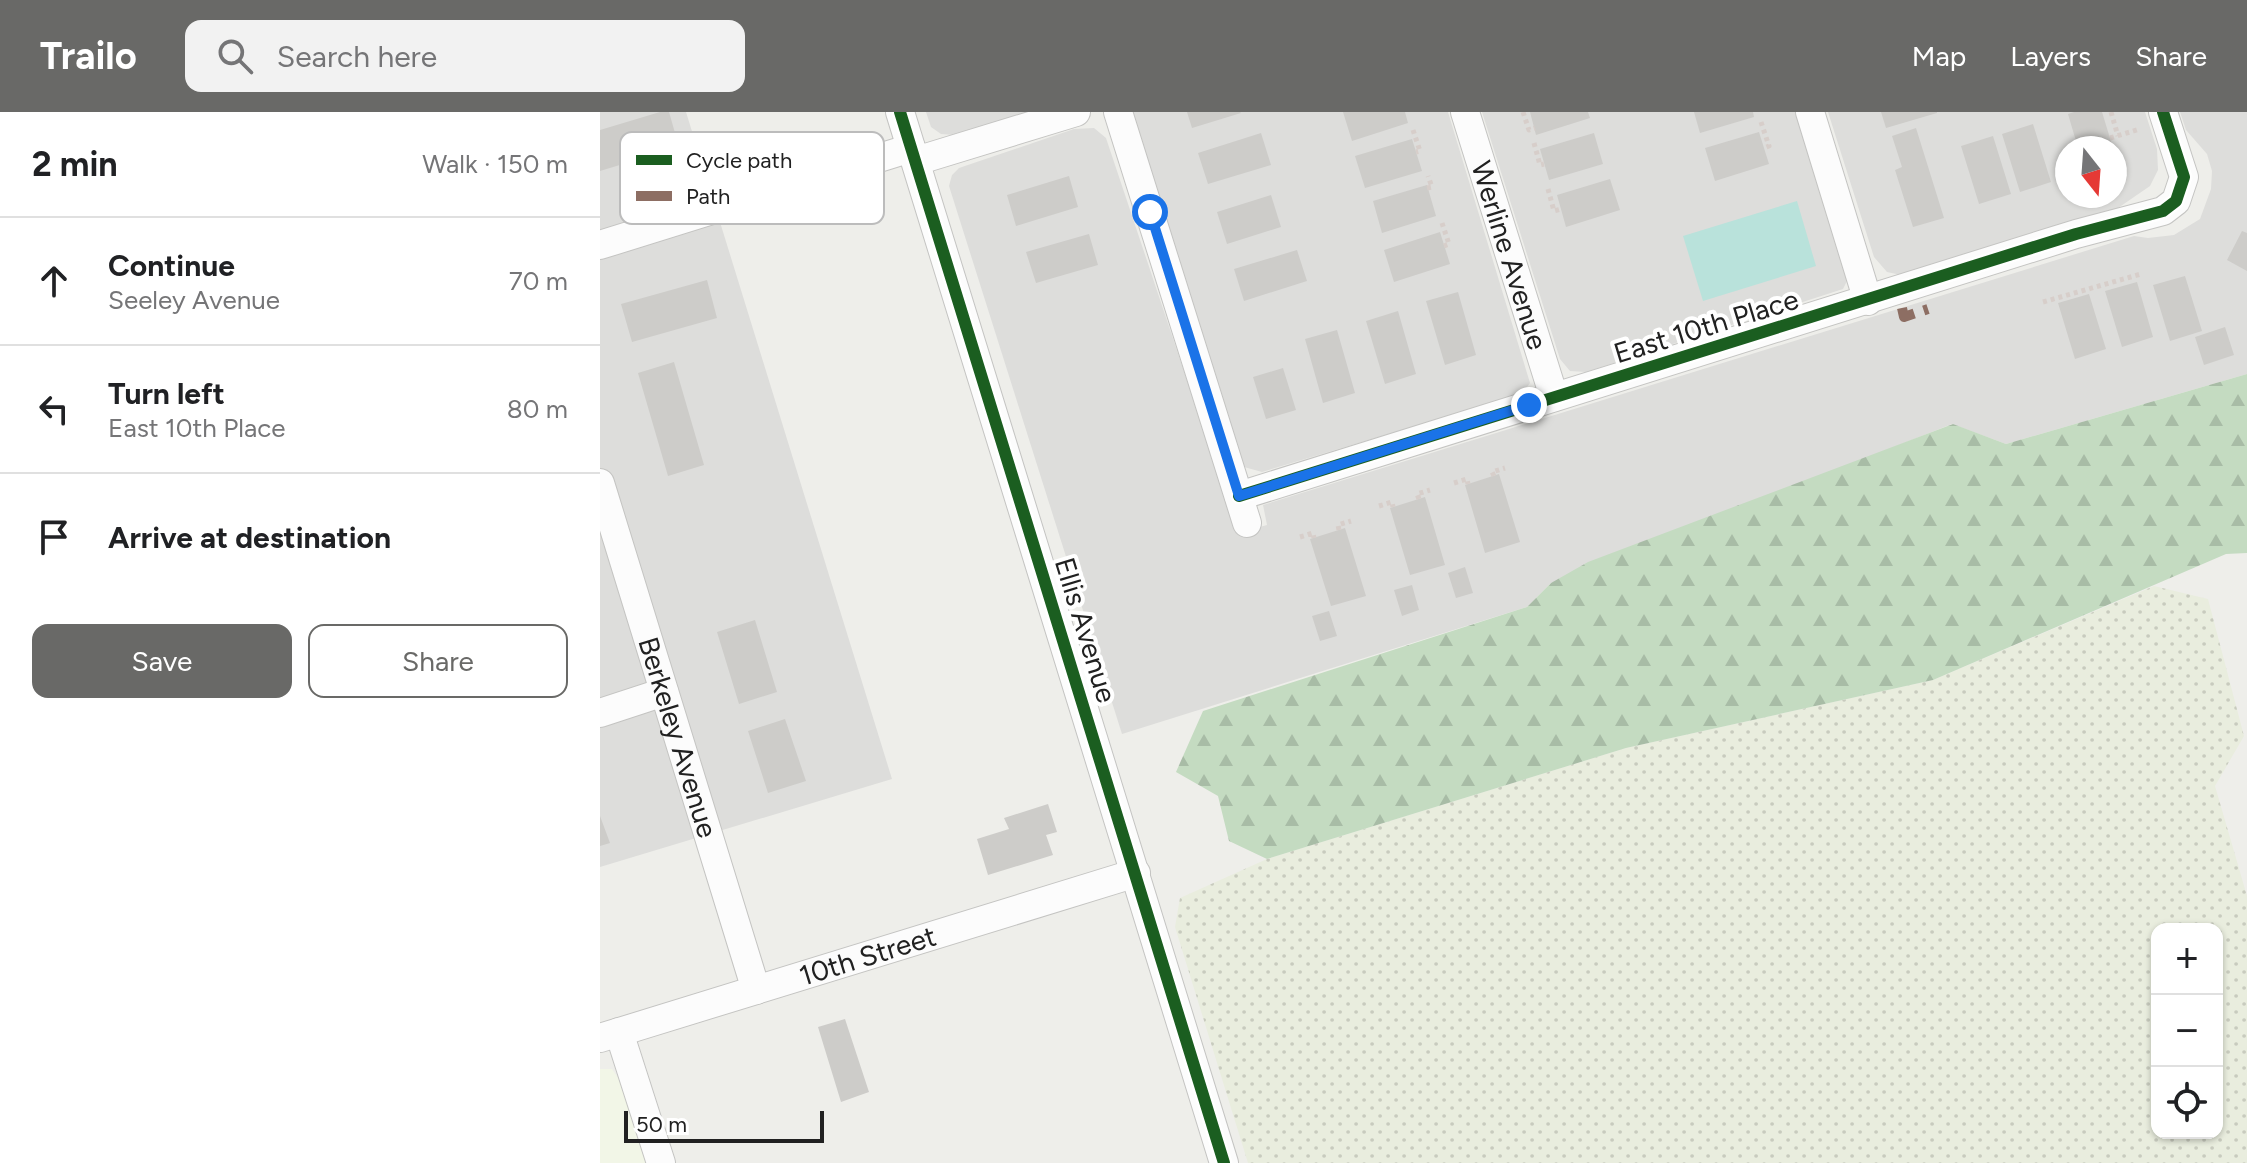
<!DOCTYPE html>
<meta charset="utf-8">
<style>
:root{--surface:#fff;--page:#f2f2f2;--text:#202124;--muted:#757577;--line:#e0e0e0;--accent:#696967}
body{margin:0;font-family:Figtree,sans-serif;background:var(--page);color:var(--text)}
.controls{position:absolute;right:24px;bottom:24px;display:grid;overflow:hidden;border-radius:16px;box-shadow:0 2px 6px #0004}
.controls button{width:72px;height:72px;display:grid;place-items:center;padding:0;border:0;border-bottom:2px solid var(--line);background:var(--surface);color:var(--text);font:40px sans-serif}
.compass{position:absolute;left:1455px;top:24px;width:72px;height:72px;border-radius:50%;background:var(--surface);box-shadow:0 2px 6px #0004;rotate:163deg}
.scale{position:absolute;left:24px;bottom:20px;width:200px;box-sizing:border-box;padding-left:8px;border:4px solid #212121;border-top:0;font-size:22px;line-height:28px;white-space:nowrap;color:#212121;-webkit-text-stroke:6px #fff;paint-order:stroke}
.stop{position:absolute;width:24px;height:24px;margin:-18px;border:6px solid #1a73e8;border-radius:50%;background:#fff}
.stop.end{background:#1a73e8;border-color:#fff;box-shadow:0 2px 8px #0008}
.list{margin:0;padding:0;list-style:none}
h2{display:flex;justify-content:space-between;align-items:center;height:104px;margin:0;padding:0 32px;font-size:34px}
h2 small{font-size:26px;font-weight:400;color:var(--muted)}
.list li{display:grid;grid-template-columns:52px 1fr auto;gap:24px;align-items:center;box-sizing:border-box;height:128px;padding:0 32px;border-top:2px solid var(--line)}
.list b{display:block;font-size:30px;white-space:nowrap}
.list p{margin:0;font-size:26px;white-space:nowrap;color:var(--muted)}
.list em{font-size:26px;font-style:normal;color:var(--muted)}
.actions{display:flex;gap:16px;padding:24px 32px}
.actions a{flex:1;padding:18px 0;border:2px solid var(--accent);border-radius:16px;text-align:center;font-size:28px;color:var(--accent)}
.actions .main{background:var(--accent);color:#fff}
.icon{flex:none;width:44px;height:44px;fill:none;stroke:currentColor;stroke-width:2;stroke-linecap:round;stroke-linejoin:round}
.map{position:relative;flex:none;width:1647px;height:1051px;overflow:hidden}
header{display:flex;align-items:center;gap:48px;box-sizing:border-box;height:112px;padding:0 40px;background:var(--accent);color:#fff}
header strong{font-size:38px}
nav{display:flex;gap:44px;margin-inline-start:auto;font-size:28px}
.search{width:560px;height:72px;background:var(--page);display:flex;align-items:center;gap:20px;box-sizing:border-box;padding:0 28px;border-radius:16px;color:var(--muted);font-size:30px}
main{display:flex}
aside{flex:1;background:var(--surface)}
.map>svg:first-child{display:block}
</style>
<header>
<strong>Trailo</strong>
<div class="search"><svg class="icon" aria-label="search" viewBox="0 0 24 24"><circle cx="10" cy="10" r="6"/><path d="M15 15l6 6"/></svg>Search here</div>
<nav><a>Map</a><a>Layers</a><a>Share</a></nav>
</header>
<main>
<aside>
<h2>2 min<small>Walk · 150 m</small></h2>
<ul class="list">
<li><svg class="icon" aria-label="ahead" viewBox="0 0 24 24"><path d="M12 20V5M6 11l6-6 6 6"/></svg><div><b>Continue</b><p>Seeley Avenue</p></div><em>70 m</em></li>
<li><svg class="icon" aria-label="left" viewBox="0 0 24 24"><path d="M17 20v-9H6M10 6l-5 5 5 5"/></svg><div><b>Turn left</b><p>East 10th Place</p></div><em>80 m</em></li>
<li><svg class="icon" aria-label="arrive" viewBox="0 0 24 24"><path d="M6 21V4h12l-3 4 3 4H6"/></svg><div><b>Arrive at destination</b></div></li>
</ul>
<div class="actions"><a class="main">Save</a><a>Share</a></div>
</aside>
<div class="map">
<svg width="1647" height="1051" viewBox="0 0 1647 1051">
<defs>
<pattern id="farmland-dots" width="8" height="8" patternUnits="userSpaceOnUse" patternTransform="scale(2)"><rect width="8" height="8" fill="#e9edde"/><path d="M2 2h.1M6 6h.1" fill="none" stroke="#c8cbbe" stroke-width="1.8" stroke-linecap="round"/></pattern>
<pattern id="forest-firs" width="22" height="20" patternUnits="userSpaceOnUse" patternTransform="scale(2)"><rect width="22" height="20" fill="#c4dbc1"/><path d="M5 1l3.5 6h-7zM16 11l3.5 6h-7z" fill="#a8bca6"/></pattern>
</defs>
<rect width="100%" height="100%" fill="#eeeeea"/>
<path fill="#dddddb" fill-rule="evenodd" d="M0 0H86L292 667 0 755Z
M326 0H426L354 23 341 22 331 15Z
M532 0H848L930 271 922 282 662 360 644 355Z
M882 0H1199L1248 167 1243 177 986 260 970 259 960 247Z
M1228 0H1545L1557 37 1558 58 1550 74 1518 96 1301 163 1287 160 1274 145ZM1467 36H1515V84H1467Z
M1580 0H1647V262L1406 332 1352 312 951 471 927 495 522 622 349 74 352 63 359 56 474 17 494 16 506 26 638 421 667 413 663 393 1534 124 1548 126 1574 123 1600 107 1611 77 1612 59 1607 42 1586 18Z"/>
<path fill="#f2f6e7" d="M0 957H12L22 972 46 1051H0Z"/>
<path fill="url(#farmland-dots)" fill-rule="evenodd" d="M1554 474 1608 487 1644 624 1615 674 1647 784V1051H648L575 815 580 786 667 747 1026 636 1333 568ZM1557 817H1617V1021H1557Z"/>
<path fill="url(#forest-firs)" d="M1647 262V441L1626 442 1333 568 1026 636 667 747 629 729 618 684 576 660 603 599 927 495 951 471 988 450 1353 312 1406 332Z"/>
<path fill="#b9e2db" d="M1197 89 1216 154 1103 189 1083 124Z"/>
<path fill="#cdccc9" d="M60 0H69L79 35 0 59V18Z
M587 0H640L641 1 592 16Z
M743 0H805L808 11 752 29Z
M930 0H988L990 6 936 23Z
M1094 0H1153L1154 5 1100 21Z
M1281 0H1337V1L1286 16Z
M1474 0H1502L1513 36H1478L1468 2Z
M1433 12 1451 70 1420 80 1402 22Z
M1316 16 1344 106 1313 115 1295 58 1302 55 1292 24Z
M1159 20 1169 52 1115 69 1105 36Z
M661 21 671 53 608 72 598 41Z
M994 21 1003 52 949 68 940 37Z
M1393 24 1411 82 1379 92 1361 34Z
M812 27 822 59 765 76 755 44Z
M469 64 478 95 416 114 407 83Z
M1010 67 1020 98 966 115 957 83Z
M827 73 836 104 782 121 773 89Z
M671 83 681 115 627 132 617 100Z
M1642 119 1647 121V159L1627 148Z
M840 120 850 152 794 170 784 138Z
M489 122 498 153 436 171 426 140Z
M697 138 707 169 644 189 634 157Z
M1585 164 1602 219 1570 229 1553 173Z
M107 168 117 206 32 230 21 192Z
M1537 170 1553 225 1522 235 1505 179Z
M858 180 876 243 845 253 826 189Z
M1489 182 1506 237 1475 247 1458 191Z
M798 199 816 262 785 272 766 209Z
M1625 215 1634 243 1604 253 1595 225Z
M737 218 755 281 723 291 705 227Z
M74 250 104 353 68 364 38 261Z
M683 256 696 298 666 307 653 265Z
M899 362 920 430 885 441 865 373Z
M825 385 845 453 810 463 790 396Z
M745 416 766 484 731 494 710 427Z
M865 455 873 481 856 486 848 461Z
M812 473 819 498 802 504 794 478Z
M729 499 737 524 720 529 712 504Z
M155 508 177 580 139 592 117 520Z
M185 607 206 669 168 681 148 619Z
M448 692 457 720 446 723 453 743 388 763 377 727 409 717 404 706Z
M0 704 10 731 0 734Z
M245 907 269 980 241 990 218 915Z"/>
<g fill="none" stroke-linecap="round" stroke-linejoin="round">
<g stroke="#c4c4c2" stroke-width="30">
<g id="street">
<path d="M300 0 624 1051"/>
<path d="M518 0 647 411"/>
<path id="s1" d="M865 0 954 285"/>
<path d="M1210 0 1268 189"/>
<path d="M316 49 476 0"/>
<path d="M0 133 311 36"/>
<path id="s2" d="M0 371 156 878"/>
<path d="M639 384 1476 122 1563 99 1576 89 1584 65 1563 0"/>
<path d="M0 601 64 580"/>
<path d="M19 920 61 1051"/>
<path id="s3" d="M0 926 536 761"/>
</g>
</g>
<path stroke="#d7ceca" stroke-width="5" stroke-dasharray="4 4" stroke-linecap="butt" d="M923 0 929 18 935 16
M1511 0 1518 24
M1161 10 1169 34 1164 36
M813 18 820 39 816 40
M1510 26 1540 17
M934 31 940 53 944 52
M827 76 832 75 828 64
M948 77 954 99 961 97
M842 111 849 132 844 134
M1443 190 1541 162
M894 364 892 360 905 356
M854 371 867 367 868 372
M819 387 817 382 830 378
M779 394 792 390 793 395
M739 418 738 413 751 409
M700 425 713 421 714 426"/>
<use href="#street" stroke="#fcfcfc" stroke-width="28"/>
<path stroke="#8d6e63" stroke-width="10" stroke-dasharray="20 10" stroke-linecap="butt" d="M1302 196 1304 205 1328 197"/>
<g stroke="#fff" stroke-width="17">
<path id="cycleway" d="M300 0 624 1051
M639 384 1476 122 1563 99 1576 89 1584 65 1563 0"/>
</g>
<use href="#cycleway" stroke="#1b5e20" stroke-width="12"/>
</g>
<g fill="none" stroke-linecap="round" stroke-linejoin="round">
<path stroke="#1a73e8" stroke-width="10" d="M550 100 639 384 929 293"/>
</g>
<g text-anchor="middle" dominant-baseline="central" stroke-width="8" stroke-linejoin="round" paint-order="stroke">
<g font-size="28" fill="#212121" stroke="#fff">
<text stroke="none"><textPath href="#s1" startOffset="150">Werline Avenue</textPath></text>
<text transform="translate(1106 214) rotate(-17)">East 10th Place</text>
<text transform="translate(486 518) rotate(73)">Ellis Avenue</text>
<text stroke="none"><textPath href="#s2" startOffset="266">Berkeley Avenue</textPath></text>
<text stroke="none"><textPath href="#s3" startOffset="280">10th Street</textPath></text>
</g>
</g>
<rect x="20" y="20" width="264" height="92" rx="12" fill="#fff" stroke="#bcbcbc" stroke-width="2"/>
<rect x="36" y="43" width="36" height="10" fill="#1b5e20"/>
<rect x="36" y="79" width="36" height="10" fill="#8d6e63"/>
<g font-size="22" fill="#212121">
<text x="86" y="56">Cycle path</text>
<text x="86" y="92">Path</text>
</g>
</svg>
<div class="controls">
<button>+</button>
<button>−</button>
<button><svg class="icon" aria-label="locate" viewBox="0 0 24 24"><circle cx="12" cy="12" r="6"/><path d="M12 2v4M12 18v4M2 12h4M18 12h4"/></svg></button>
</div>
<svg class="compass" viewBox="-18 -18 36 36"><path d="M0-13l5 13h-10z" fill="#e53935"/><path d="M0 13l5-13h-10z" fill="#757577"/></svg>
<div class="scale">50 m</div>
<div class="stop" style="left:550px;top:100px"></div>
<div class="stop end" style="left:929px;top:293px"></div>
</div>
</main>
